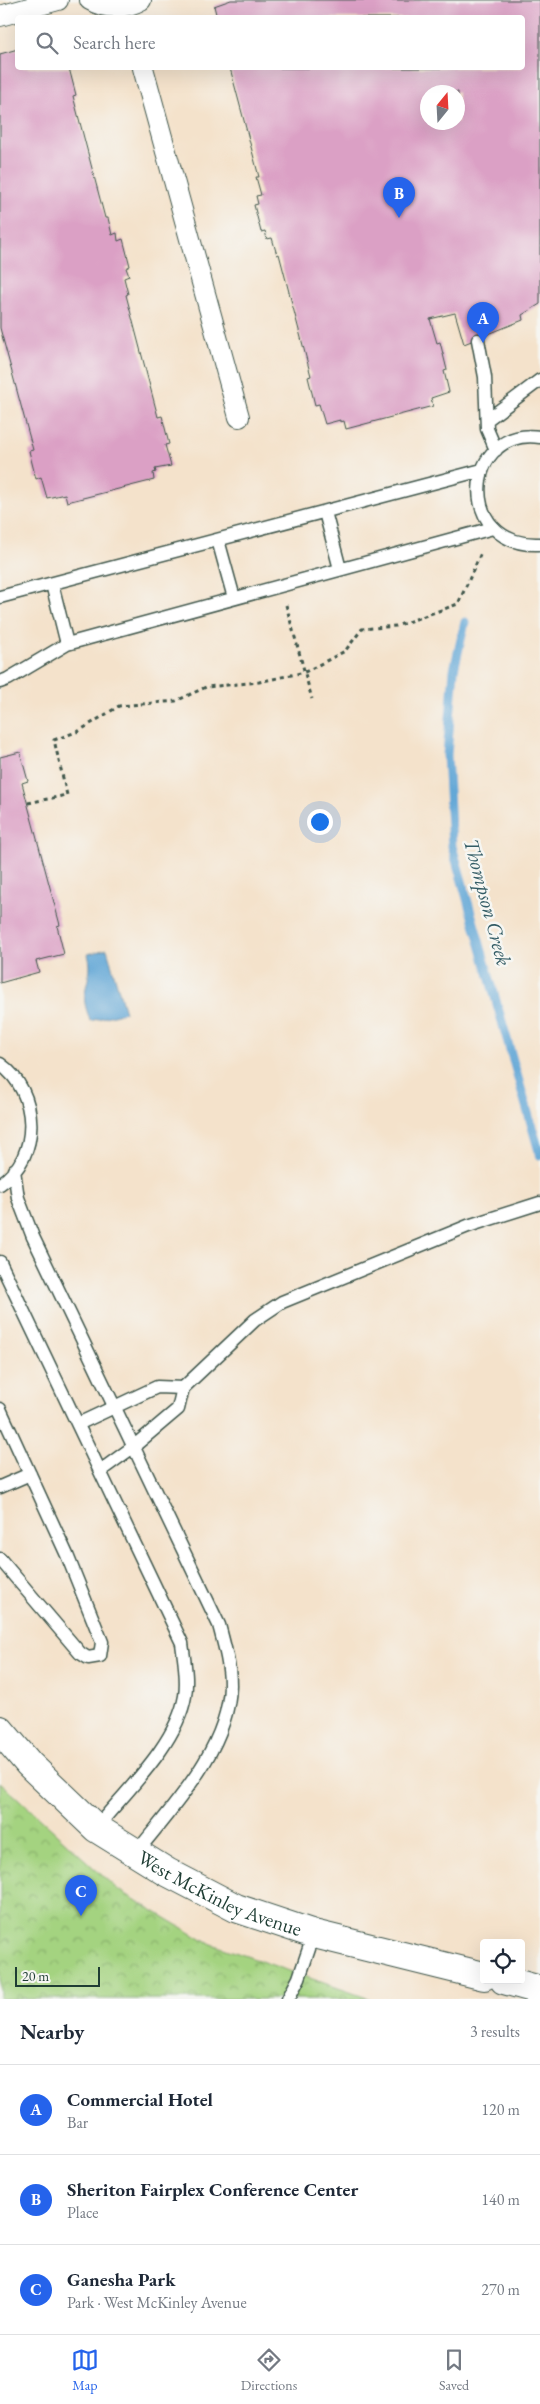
<!DOCTYPE html>
<meta charset="utf-8">
<style>
:root{--surface:#fff;--page:#f2f2f3;--text:#1f2937;--muted:#747a83;--line:#e0e1e3;--accent:#2563eb}
body{margin:0;font-family:"EB Garamond",serif;background:var(--page);color:var(--text)}
.controls{position:absolute;right:15px;bottom:15px;display:grid;overflow:hidden;border-radius:5px;box-shadow:0 5px 20px #0002}
.controls button{width:45px;height:45px;display:grid;place-items:center;padding:0;border:0;border-bottom:1px solid var(--line);background:var(--surface);color:var(--text);font:25px sans-serif}
.compass{position:absolute;left:420px;top:85px;width:45px;height:45px;border-radius:50%;background:var(--surface);box-shadow:0 5px 20px #0002;rotate:18deg}
.scale{position:absolute;left:15px;bottom:12px;width:85px;box-sizing:border-box;padding-left:5px;border:2px solid #1f3d34;border-top:0;font-size:14px;line-height:18px;white-space:nowrap;color:#1f3d34;-webkit-text-stroke:4px #f6f6f2;paint-order:stroke}
.you{position:absolute;left:319px;top:821px;width:18px;height:18px;margin:-12px;border:4px solid #fff;border-radius:50%;background:#1a73e8;box-shadow:0 0 0 8px #1a73e833}
.badge{display:grid;place-items:center;width:32px;height:32px;border-radius:50%;background:var(--accent);color:#fff;font-size:16px;font-weight:700}
.pin{position:absolute;translate:-50% -41px;filter:drop-shadow(0 1px 2px #0008)}
.pin::after{content:'';position:absolute;top:26px;width:18px;height:15px;background:inherit;clip-path:polygon(0 0,100% 0,50% 100%)}
.list{margin:0;padding:0;list-style:none}
h2{display:flex;justify-content:space-between;align-items:center;height:65px;margin:0;padding:0 20px;font-size:21px}
h2 small{font-size:16px;font-weight:400;color:var(--muted)}
.list li{display:grid;grid-template-columns:32px 1fr auto;gap:15px;align-items:center;box-sizing:border-box;height:90px;padding:0 20px;border-top:1px solid var(--line)}
.list b{display:block;font-size:19px;white-space:nowrap}
.list p{margin:0;font-size:16px;white-space:nowrap;color:var(--muted)}
.list em{font-size:16px;font-style:normal;color:var(--muted)}
.icon{flex:none;width:28px;height:28px;fill:none;stroke:currentColor;stroke-width:2;stroke-linecap:round;stroke-linejoin:round}
.map{position:relative;flex:none;width:540px;height:1999px;overflow:hidden}
.search{position:absolute;background:var(--surface);box-shadow:0 5px 20px #0002;left:15px;right:15px;top:15px;height:55px;display:flex;align-items:center;gap:12px;box-sizing:border-box;padding:0 18px;border-radius:5px;color:var(--muted);font-size:19px}
.sheet{height:335px;background:var(--surface)}
nav{display:flex;justify-content:space-around;align-items:center;box-sizing:border-box;height:70px;border-top:1px solid var(--line);background:var(--surface);font-size:14px;color:var(--muted)}
nav a{display:grid;justify-items:center;gap:2px}
nav .on{color:var(--accent)}
.map>svg:first-child{display:block}
</style>
<div class="map">
<svg width="540" height="1999" viewBox="0 0 540 1999">
<defs>
<pattern id="park-crowns" width="20" height="18" patternUnits="userSpaceOnUse" patternTransform="scale(1.25)"><rect width="20" height="18" fill="#a4d380"/><path d="M2 6a3 3 0 1 1 6 0M12 15a3 3 0 1 1 6 0" fill="none" stroke="#85ac6a"/></pattern>
</defs>
<rect width="100%" height="100%" fill="#f6f6f2"/>
<filter id="ink" filterUnits="userSpaceOnUse"><feTurbulence type="fractalNoise" baseFrequency=".02" numOctaves="2"/><feDisplacementMap in="SourceGraphic" scale="10" xChannelSelector="R" yChannelSelector="G"/><feConvolveMatrix kernelMatrix="1 2 1 2 8 2 1 2 1" color-interpolation-filters="sRGB"/></filter>
<filter id="wash" filterUnits="userSpaceOnUse"><feTurbulence type="fractalNoise" baseFrequency=".0096" numOctaves="4" result="noise"/><feDisplacementMap in="SourceGraphic" scale="20" xChannelSelector="R" yChannelSelector="G"/><feGaussianBlur stdDeviation="1.12" result="paint"/><feColorMatrix in="noise" values="0 0 0 0 0 0 0 0 0 0 0 0 0 0 0 0 0 1.4 0 .05"/><feComposite in="paint" operator="in"/></filter>
<g filter="url(#wash)">
<rect width="100%" height="100%" fill="#f4e2cb"/>
<path fill="url(#park-crowns)" stroke="#62885a" d="M0 1782 117 1889 206 1942 370 1999H0Z"/>
<path fill="#61a6d6" stroke="#407285" d="M107 949 125 1012 90 1021C88 1013 83 1003 85 994 87 977 93 973 88 954Z"/>
<g fill="none" stroke-linecap="round" stroke-linejoin="round">
<path stroke="#61a6d6" stroke-width="9" d="M465 622 454 670 447 755 452 846 540 1155"/>
</g>
<g id="blocks">
<path fill="#dba0c5" fill-rule="evenodd" d="M231 0H540V304L522 315 523 320 464 344 455 313 430 319 437 343 440 342 447 370 444 371 449 392 431 398 433 406 346 429 344 421 340 422V420L325 424 319 404 315 405 308 377 311 376 279 254 277 255 272 238 267 239 265 231 261 232 254 205 258 204 256 196 261 195 256 177H259L230 68H522V18H217L214 6ZM428 92H458V122H428Z
M18 49V68H69L76 95 73 96 105 218H108L112 235 117 233 118 241 123 239 130 266 126 268 129 276 124 278 128 294 126 295 158 417 162 416 169 444 165 445 171 466 155 469 156 472 153 473 154 480 67 502 65 494 47 498 41 477 36 479 29 451 33 450 0 328V54Z
M20 752 28 781 22 783 60 925 57 926 64 954 36 961 39 972 0 983V757Z"/>
</g>
</g>
<g filter="url(#ink)">
<use href="#blocks" fill-opacity="0" stroke="#3f564b" stroke-width="1"/>
<g fill="none" stroke-linecap="round" stroke-linejoin="round">
<g stroke="#3f564b" stroke-width="15">
<path id="service" d="M478 340 485 377 487 429 496 450
M488 419 540 380
M540 437C463 426 455 548 540 544
M325 512 340 569
M218 540 234 598
M52 584 67 644
M0 597 482 470
M0 682 8 679 67 644 493 528
M0 1064C39 1091 42 1157 0 1184
M14 1170 18 1198 33 1237 219 1625C224 1644 230 1664 230 1685 229 1748 173 1806 136 1853
M0 1262 182 1643C184 1660 188 1678 185 1696 177 1744 126 1791 96 1828
M0 1409 67 1555 102 1642 100 1656 88 1658 80 1653 0 1559
M78 1424 157 1387 183 1388
M100 1471 133 1447 178 1409 183 1388 255 1320 282 1302 468 1226 540 1203
M0 1487 30 1474
M288 1999 299 1978 314 1934"/>
</g>
<g stroke="#3f564b" stroke-width="22">
<path id="pedestrian" d="M90 0C105 9 125 9 141 0
M0 16 58 0
M143 68 239 417"/>
</g>
<g stroke="#3f564b" stroke-width="30">
<g id="secondary">
<path id="s1" d="M0 1730 29 1764 96 1828 167 1872 236 1908 314 1934 484 1976"/>
<path d="M504 1980 540 1990"/>
</g>
</g>
<path stroke="#3f564b" stroke-width="3" stroke-dasharray="4 4" stroke-linecap="butt" d="M286 605 312 699
M28 803 67 795 54 740 79 731 119 706 176 701 206 687 259 682 305 672 345 651 362 629 396 626 458 604 481 553"/>
<use href="#service" stroke="#fff" stroke-width="12"/>
<use href="#pedestrian" stroke="#fff" stroke-width="20"/>
<use href="#secondary" stroke="#fff" stroke-width="28"/>
</g>
</g>
<g text-anchor="middle" dominant-baseline="central" stroke-width="5" stroke-linejoin="round" paint-order="stroke">
<g font-size="20" fill="#1f3d34" stroke="#f6f6f2">
<text stroke="none"><textPath href="#s1" startOffset="278">West McKinley Avenue</textPath></text>
</g>
<g font-size="21" font-style="italic" fill="#335c65" stroke="#f6f6f2">
<text transform="translate(488 902) rotate(75)">Thompson Creek</text>
</g>
</g>
</svg>
<div class="controls">
<button><svg class="icon" aria-label="locate" viewBox="0 0 24 24"><circle cx="12" cy="12" r="6"/><path d="M12 2v4M12 18v4M2 12h4M18 12h4"/></svg></button>
</div>
<svg class="compass" viewBox="-18 -18 36 36"><path d="M0-13l5 13h-10z" fill="#e53935"/><path d="M0 13l5-13h-10z" fill="#747a83"/></svg>
<div class="scale">20 m</div>
<div class="you"></div>
<div class="pin badge" style="left:483px;top:343px">A</div>
<div class="pin badge" style="left:399px;top:218px">B</div>
<div class="pin badge" style="left:81px;top:1916px">C</div>
<div class="search"><svg class="icon" aria-label="search" viewBox="0 0 24 24"><circle cx="10" cy="10" r="6"/><path d="M15 15l6 6"/></svg>Search here</div>
</div>
<section class="sheet">
<h2>Nearby<small>3 results</small></h2>
<ul class="list">
<li><span class="badge">A</span><div><b>Commercial Hotel</b><p>Bar</p></div><em>120 m</em></li>
<li><span class="badge">B</span><div><b>Sheriton Fairplex Conference Center</b><p>Place</p></div><em>140 m</em></li>
<li><span class="badge">C</span><div><b>Ganesha Park</b><p>Park · West McKinley Avenue</p></div><em>270 m</em></li>
</ul>
</section>
<nav>
<a class="on"><svg class="icon" aria-label="map" viewBox="0 0 24 24"><path d="M3 6l6-2 6 2 6-2v14l-6 2-6-2-6 2zM9 4v14M15 6v14"/></svg>Map</a>
<a><svg class="icon" aria-label="directions" viewBox="0 0 24 24"><path d="M12 3l9 9-9 9-9-9zM9 14v-3h6M13 9l2 2-2 2"/></svg>Directions</a>
<a><svg class="icon" aria-label="saved" viewBox="0 0 24 24"><path d="M7 4h10v16l-5-4-5 4z"/></svg>Saved</a>
</nav>
